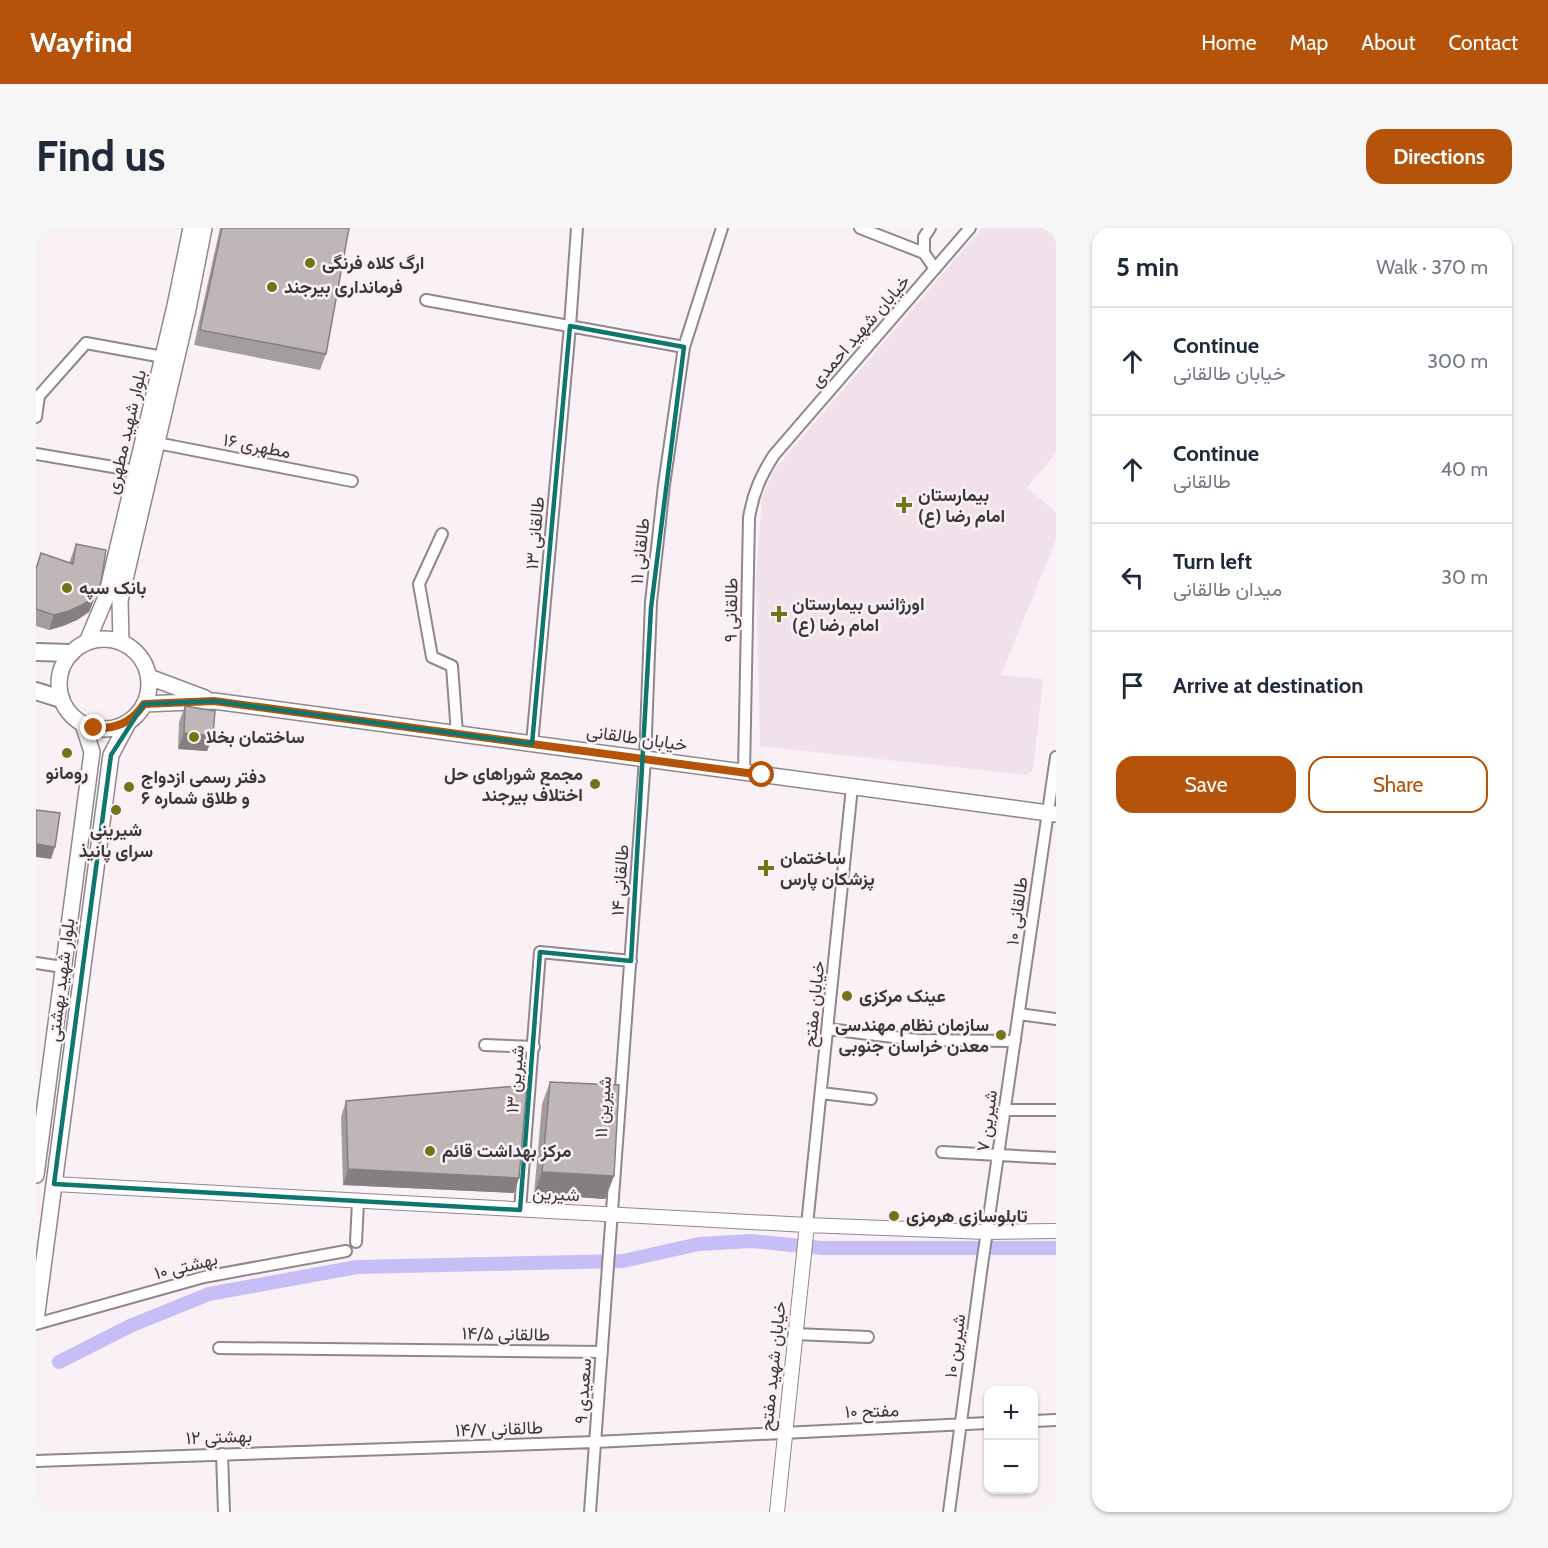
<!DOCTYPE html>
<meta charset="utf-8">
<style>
:root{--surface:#fff;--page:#f6f6f7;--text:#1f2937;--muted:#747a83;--line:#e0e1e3;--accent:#b45309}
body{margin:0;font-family:Cabin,Vazirmatn,sans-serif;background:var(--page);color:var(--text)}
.controls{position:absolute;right:18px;bottom:18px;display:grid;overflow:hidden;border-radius:12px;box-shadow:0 2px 4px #0004}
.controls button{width:54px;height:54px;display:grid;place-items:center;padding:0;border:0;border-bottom:2px solid var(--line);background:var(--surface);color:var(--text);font:30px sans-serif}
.stop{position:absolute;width:18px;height:18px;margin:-14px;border:4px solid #b45309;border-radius:50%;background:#fff}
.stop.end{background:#b45309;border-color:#fff;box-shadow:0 2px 6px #0008}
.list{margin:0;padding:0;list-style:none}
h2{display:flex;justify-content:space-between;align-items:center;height:78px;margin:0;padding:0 24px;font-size:26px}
h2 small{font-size:20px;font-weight:400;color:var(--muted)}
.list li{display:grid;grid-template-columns:39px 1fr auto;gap:18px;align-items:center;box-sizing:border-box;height:108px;padding:0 24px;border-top:2px solid var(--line)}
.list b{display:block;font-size:22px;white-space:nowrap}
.list p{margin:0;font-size:20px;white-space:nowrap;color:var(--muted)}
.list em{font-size:20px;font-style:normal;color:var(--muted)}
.actions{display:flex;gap:12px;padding:18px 24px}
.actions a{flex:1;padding:14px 0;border:2px solid var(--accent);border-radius:18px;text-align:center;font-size:21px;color:var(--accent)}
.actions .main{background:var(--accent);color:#fff}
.icon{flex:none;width:33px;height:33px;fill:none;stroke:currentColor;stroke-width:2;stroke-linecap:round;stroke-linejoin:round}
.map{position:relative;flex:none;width:1020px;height:1284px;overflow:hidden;border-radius:18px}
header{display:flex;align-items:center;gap:36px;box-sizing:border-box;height:84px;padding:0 30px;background:var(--accent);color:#fff}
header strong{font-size:28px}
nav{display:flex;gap:33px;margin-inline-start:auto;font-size:21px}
.intro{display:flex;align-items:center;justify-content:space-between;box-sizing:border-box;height:144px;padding:0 36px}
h1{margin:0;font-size:42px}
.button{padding:15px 27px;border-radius:18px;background:var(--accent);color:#fff;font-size:21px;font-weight:700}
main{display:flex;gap:36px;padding:0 36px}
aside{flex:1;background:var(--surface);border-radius:18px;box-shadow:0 2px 4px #0004}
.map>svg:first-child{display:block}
</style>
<header>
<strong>Wayfind</strong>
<nav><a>Home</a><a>Map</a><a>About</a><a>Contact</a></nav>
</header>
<div class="intro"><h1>Find us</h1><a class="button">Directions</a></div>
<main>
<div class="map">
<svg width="1020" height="1284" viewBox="0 0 1020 1284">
<rect width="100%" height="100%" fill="#f9f1f5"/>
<path fill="#f1e1ea" d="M946 0H1020V225L991 260 1020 284V312L965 447 1007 451 997 542 990 547 724 518 720 349 726 269 737 243Z"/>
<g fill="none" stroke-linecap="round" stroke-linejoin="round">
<path stroke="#c7bdf7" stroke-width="14" d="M23 1134 94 1098 173 1066 321 1039 587 1033 663 1016 715 1013 786 1020H1020"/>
<g stroke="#8f878c" stroke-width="14">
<path id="minor" d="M824 0 888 25 899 41
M888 25V9L894 0
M390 72 648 119
M0 189 3 168 50 115 127 129
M121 215 316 253
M0 226 101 243
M406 306 383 356 396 429 416 438 421 506
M496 516 534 98 541 0
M708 544 713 290C717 265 725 247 738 227L934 0
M0 735 27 739
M983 786 1020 791
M792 801 882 812 979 813
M449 817 498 819
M785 865 835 871
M969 882H1020
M906 924 1020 930
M484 982 504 724 595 733
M771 997 816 559
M320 1014 322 974
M0 1096 168 1049 310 1023
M758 1106 832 1109
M183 1120 566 1124
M998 1193 1020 1192
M186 1226 188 1284
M0 1233 559 1214 952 1195
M554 1284 609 531 615 374 628 257 648 119 686 0
M913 1284 945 1044 1020 529"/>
</g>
<g stroke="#8f878c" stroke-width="16">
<path id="tertiary" d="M18 956 771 997 951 1004 1020 1003
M741 1284 771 997"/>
</g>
<g stroke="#8f878c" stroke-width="18">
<path id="secondary" d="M23 456a45 45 0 1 1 90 0a45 45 0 1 1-90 0Z
M51 414 70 369 139 78 155 0
M85 414 84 373 152 81 168 0
M113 449 169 470
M108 476 178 473 1020 586
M0 947 56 524 47 496
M0 1092 75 527 93 493"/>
</g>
<g stroke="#8f878c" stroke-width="20">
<path id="primary" d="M0 424 35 425
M0 463 25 471"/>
</g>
<use href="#minor" stroke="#fff" stroke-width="10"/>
<use href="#tertiary" stroke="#fff" stroke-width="14"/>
<use href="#secondary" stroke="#fff" stroke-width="15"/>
<use href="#primary" stroke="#fff" stroke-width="16"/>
</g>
<path fill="#a49d9d" d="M184 0H313L290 126 284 142 158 117Z
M40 316 65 354 53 384 41 392 27 398 13 402 0 398V339L5 325 33 335Z
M149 478 177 508 171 523 142 521 143 494Z
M514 854 578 948 569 971 498 966 506 876Z
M310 873 478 965 307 957 305 889Z"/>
<path fill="#867f80" d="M65 354 53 384 41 392 27 398 13 402 18 387Z
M148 505 177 508 171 523 142 521Z
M0 616 19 619 15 631 0 629Z
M312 941 483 950 478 965 307 957Z
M506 944 578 948 569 971 498 966Z"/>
<path fill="#bfb6b7" stroke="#867f80" stroke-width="1.5" d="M186 0H313L290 126 164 102Z
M40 316 70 322 65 354 59 368 46 377 33 383 18 387 0 381V341L5 325 37 336Z
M149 478 179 483 177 508 148 505Z
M0 582 24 585 19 619 0 616Z
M514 854 583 857 578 948 506 944Z
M491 857 483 950 312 941 310 873Z"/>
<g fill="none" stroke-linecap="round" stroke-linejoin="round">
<path stroke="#b45309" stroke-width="8" d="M58 500C80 501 95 495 108 476L178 473 726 547"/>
</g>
<path fill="none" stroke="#0f766e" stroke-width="4.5" stroke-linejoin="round" d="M534 98 648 119 615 380 595 733 504 724 484 982 18 956 75 527 108 476 178 473 496 516Z"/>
<g fill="#737319" stroke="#f9f1f5" stroke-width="2">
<circle cx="274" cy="35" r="6"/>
<circle cx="236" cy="59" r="6"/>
<path d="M865 268h6v6h6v6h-6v6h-6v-6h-6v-6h6z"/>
<circle cx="31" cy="360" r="6"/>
<path d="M740 377h6v6h6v6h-6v6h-6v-6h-6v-6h6z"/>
<circle cx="158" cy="509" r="6"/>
<circle cx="31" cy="525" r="6"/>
<circle cx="559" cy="556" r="6"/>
<circle cx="93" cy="559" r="6"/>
<circle cx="80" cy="582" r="6"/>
<path d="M727 631h6v6h6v6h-6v6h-6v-6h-6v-6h6z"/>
<circle cx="811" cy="768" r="6"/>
<circle cx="965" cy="807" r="6"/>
<circle cx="394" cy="923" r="6"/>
<circle cx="858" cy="988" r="6"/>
</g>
<g text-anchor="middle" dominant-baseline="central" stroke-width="5" stroke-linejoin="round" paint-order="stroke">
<g font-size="18" font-weight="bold" fill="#3a3738" stroke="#f9f1f5" text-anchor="start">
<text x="286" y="35">ارگ کلاه فرنگی</text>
<text x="248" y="59">فرمانداری بیرجند</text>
<text x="882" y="267">بیمارستان<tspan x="882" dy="21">امام رضا (ع)</tspan></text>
<text x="43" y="360">بانک سپه</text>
<text x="756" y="376">اورژانس بیمارستان<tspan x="756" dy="21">امام رضا (ع)</tspan></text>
<text x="170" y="509">ساختمان بخلا</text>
<text x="31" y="545" text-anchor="middle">رومانو</text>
<text x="547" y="546" text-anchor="end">مجمع شوراهای حل<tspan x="547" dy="21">اختلاف بیرجند</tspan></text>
<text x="105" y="549">دفتر رسمی ازدواج<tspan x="105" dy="21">و طلاق شماره ۶</tspan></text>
<text x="80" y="602" text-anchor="middle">شیرینی<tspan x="80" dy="21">سرای پانیذ</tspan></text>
<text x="744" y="630">ساختمان<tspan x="744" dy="21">پزشکان پارس</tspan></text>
<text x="823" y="768">عینک مرکزی</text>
<text x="953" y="797" text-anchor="end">سازمان نظام مهندسی<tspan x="953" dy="21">معدن خراسان جنوبی</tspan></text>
<text x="406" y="923">مرکز بهداشت قائم</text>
<text x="870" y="988">تابلوسازی هرمزی</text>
</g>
<g font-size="18" fill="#3a3738" stroke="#f9f1f5">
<text transform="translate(824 103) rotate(-49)">خیابان شهید احمدی</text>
<text transform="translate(90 204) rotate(-77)">بلوار شهید مطهری</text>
<text transform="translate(221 218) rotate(11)">مطهری ۱۶</text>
<text transform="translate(499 305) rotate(-85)">طالقانی ۱۳</text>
<text transform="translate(604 323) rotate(-84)">طالقانی ۱۱</text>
<text transform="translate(695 382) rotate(-89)">طالقانی ۹</text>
<text transform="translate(601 510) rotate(8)">خیابان طالقانی</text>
<text transform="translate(584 652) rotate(-86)">طالقانی ۱۴</text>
<text transform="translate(981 683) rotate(-82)">طالقانی ۱۰</text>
<text transform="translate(25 752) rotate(-83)">بلوار شهید بهشتی</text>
<text transform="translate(778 776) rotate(-84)">خیابان مفتح</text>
<text transform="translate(479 851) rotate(-85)">شیرین ۱۳</text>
<text transform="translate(567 879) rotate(-86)">شیرین ۱۱</text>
<text transform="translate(951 893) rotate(-82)">شیرین ۷</text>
<text transform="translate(520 966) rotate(3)">شیرین</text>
<text transform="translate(150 1038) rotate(-14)">بهشتی ۱۰</text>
<text transform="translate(470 1106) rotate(1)">طالقانی ۱۴/۵</text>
<text transform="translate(919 1118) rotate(-82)">شیرین ۱۰</text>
<text transform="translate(737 1138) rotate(-84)">خیابان شهید مفتح</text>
<text transform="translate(547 1163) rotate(-86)">سعیدی ۹</text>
<text transform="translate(836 1183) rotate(-2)">مفتح ۱۰</text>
<text transform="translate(463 1201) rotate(-2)">طالقانی ۱۴/۷</text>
<text transform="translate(183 1209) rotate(-2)">بهشتی ۱۲</text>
</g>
</g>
</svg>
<div class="controls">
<button>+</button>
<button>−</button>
</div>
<div class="stop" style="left:726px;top:547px"></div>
<div class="stop end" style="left:58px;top:500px"></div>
</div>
<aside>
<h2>5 min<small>Walk · 370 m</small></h2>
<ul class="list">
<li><svg class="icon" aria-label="ahead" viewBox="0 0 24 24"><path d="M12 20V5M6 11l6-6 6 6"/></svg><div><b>Continue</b><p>خیابان طالقانی</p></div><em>300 m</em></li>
<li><svg class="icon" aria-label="ahead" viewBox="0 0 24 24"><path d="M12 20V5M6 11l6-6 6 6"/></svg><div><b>Continue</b><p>طالقانی</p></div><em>40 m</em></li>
<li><svg class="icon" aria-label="left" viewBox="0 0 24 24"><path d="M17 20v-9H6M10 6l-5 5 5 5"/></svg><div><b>Turn left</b><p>میدان طالقانی</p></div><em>30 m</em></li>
<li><svg class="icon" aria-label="arrive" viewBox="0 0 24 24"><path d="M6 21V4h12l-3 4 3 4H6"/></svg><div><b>Arrive at destination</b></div></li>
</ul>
<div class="actions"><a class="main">Save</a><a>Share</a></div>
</aside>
</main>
